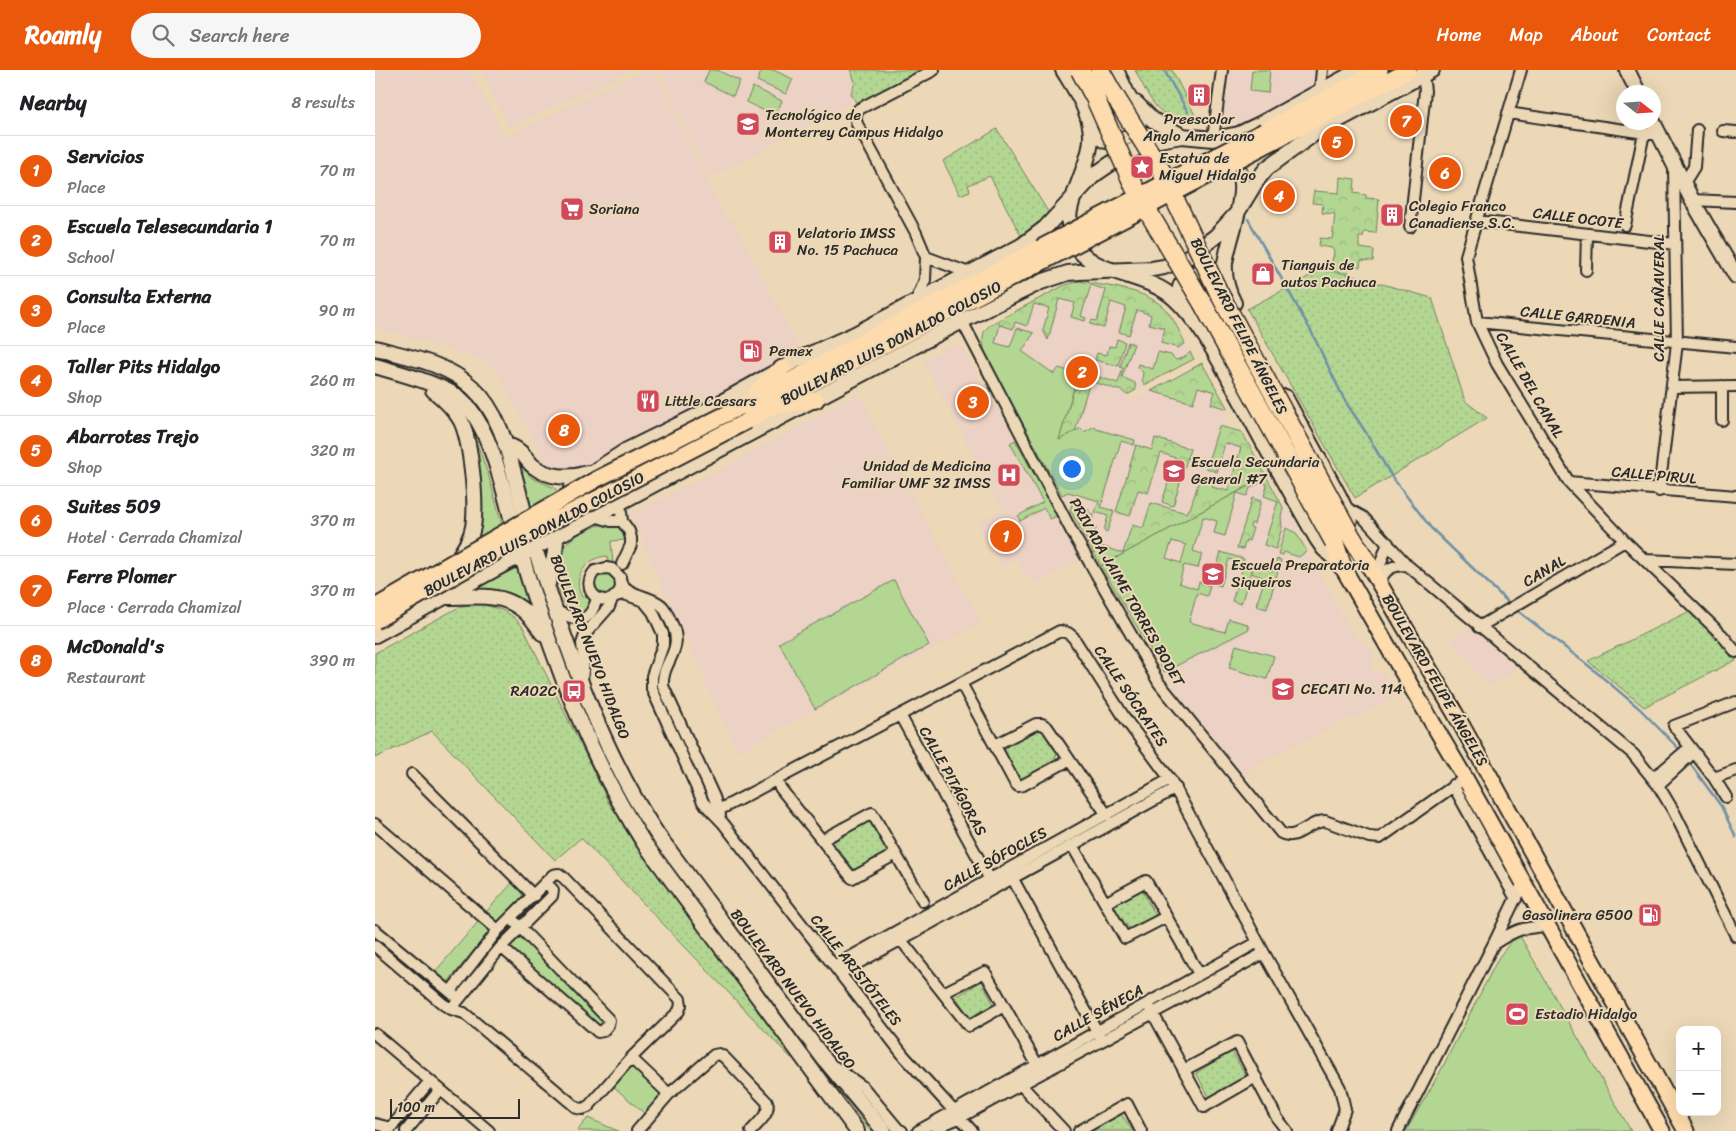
<!DOCTYPE html>
<meta charset="utf-8">
<style>
:root{--surface:#fff;--page:#f6f6f6;--text:#202124;--muted:#757577;--line:#e0e0e0;--accent:#ea580c}
body{margin:0;font-family:Sriracha,sans-serif;background:var(--page);color:var(--text)}
.controls{position:absolute;right:15px;bottom:15px;display:grid;overflow:hidden;border-radius:10px;box-shadow:0 5px 20px #0002}
.controls button{width:45px;height:45px;display:grid;place-items:center;padding:0;border:0;border-bottom:1px solid var(--line);background:var(--surface);color:var(--text);font:25px sans-serif}
.compass{position:absolute;left:1241px;top:15px;width:45px;height:45px;border-radius:50%;background:var(--surface);box-shadow:0 5px 20px #0002;rotate:107deg}
.scale{position:absolute;left:15px;bottom:12px;width:130px;box-sizing:border-box;padding-left:5px;border:2px solid #2b2b2b;border-top:0;font-size:14px;line-height:18px;white-space:nowrap;color:#2b2b2b;-webkit-text-stroke:4px #ecd8b6;paint-order:stroke}
.you{position:absolute;left:696px;top:398px;width:18px;height:18px;margin:-12px;border:4px solid #fff;border-radius:50%;background:#1a73e8;box-shadow:0 0 0 8px #1a73e833}
.badge{display:grid;place-items:center;width:32px;height:32px;border-radius:50%;background:var(--accent);color:#fff;font-size:16px;font-weight:700}
.pin{position:absolute;translate:-50% -50%;border:2px solid #fff;box-shadow:0 1px 5px #0006}
.list{margin:0;padding:0;list-style:none}
h2{display:flex;justify-content:space-between;align-items:center;height:65px;margin:0;padding:0 20px;font-size:21px}
h2 small{font-size:16px;font-weight:400;color:var(--muted)}
.list li{display:grid;grid-template-columns:32px 1fr auto;gap:15px;align-items:center;box-sizing:border-box;height:70px;padding:0 20px;border-top:1px solid var(--line)}
.list b{display:block;font-size:19px;white-space:nowrap}
.list p{margin:0;font-size:16px;white-space:nowrap;color:var(--muted)}
.list em{font-size:16px;font-style:normal;color:var(--muted)}
.icon{flex:none;width:28px;height:28px;fill:none;stroke:currentColor;stroke-width:2;stroke-linecap:round;stroke-linejoin:round}
.map{position:relative;flex:none;width:1361px;height:1061px;overflow:hidden}
header{display:flex;align-items:center;gap:30px;box-sizing:border-box;height:70px;padding:0 25px;background:var(--accent);color:#fff}
header strong{font-size:24px}
nav{display:flex;gap:28px;margin-inline-start:auto;font-size:18px}
.search{width:350px;height:45px;background:var(--page);display:flex;align-items:center;gap:12px;box-sizing:border-box;padding:0 18px;border-radius:28px;color:var(--muted);font-size:19px}
main{display:flex}
aside{flex:1;background:var(--surface)}
.map>svg:first-child{display:block}
</style>
<header>
<strong>Roamly</strong>
<div class="search"><svg class="icon" aria-label="search" viewBox="0 0 24 24"><circle cx="10" cy="10" r="6"/><path d="M15 15l6 6"/></svg>Search here</div>
<nav><a>Home</a><a>Map</a><a>About</a><a>Contact</a></nav>
</header>
<main>
<aside>
<h2>Nearby<small>8 results</small></h2>
<ul class="list">
<li><span class="badge">1</span><div><b>Servicios</b><p>Place</p></div><em>70 m</em></li>
<li><span class="badge">2</span><div><b>Escuela Telesecundaria 1</b><p>School</p></div><em>70 m</em></li>
<li><span class="badge">3</span><div><b>Consulta Externa</b><p>Place</p></div><em>90 m</em></li>
<li><span class="badge">4</span><div><b>Taller Pits Hidalgo</b><p>Shop</p></div><em>260 m</em></li>
<li><span class="badge">5</span><div><b>Abarrotes Trejo</b><p>Shop</p></div><em>320 m</em></li>
<li><span class="badge">6</span><div><b>Suites 509</b><p>Hotel · Cerrada Chamizal</p></div><em>370 m</em></li>
<li><span class="badge">7</span><div><b>Ferre Plomer</b><p>Place · Cerrada Chamizal</p></div><em>370 m</em></li>
<li><span class="badge">8</span><div><b>McDonald's</b><p>Restaurant</p></div><em>390 m</em></li>
</ul>
</aside>
<div class="map">
<svg width="1361" height="1061" viewBox="0 0 1361 1061">
<defs>
<pattern id="grass-dots" width="8" height="8" patternUnits="userSpaceOnUse" patternTransform="scale(1.25)"><rect width="8" height="8" fill="#b3d792"/><path d="M2 2h.1M6 6h.1" fill="none" stroke="#9ab97e" stroke-width="1.8" stroke-linecap="round"/></pattern>
<pattern id="forest-crowns" width="20" height="18" patternUnits="userSpaceOnUse" patternTransform="scale(1.25)"><rect width="20" height="18" fill="#b3d792"/><path d="M2 6a3 3 0 1 1 6 0M12 15a3 3 0 1 1 6 0" fill="none" stroke="#9ab97e"/></pattern>
</defs>
<rect width="100%" height="100%" fill="#ecd8b6"/>
<filter id="ink" filterUnits="userSpaceOnUse"><feTurbulence type="fractalNoise" baseFrequency=".02" numOctaves="2"/><feDisplacementMap in="SourceGraphic" scale="10" xChannelSelector="R" yChannelSelector="G"/><feConvolveMatrix kernelMatrix="1 2 1 2 8 2 1 2 1" color-interpolation-filters="sRGB"/></filter>
<g filter="url(#ink)">
<path fill="#ecd1c5" d="M0 0H95L129 67 270 0H279L352 151 357 149 426 280 211 400H175L121 300 105 289 0 257Z
M105 0H257L134 58Z
M283 0H538L335 108Z
M850 0H942L940 19 884 51 864 53 845 52Z
M704 211 758 222 777 229 793 243 819 289 752 325 755 331 827 293 853 339 848 356 867 362 908 437 916 445 921 453 922 463 983 573 990 570 999 585 995 592 1000 602 1009 603 1022 627 891 689 869 705 805 627 789 602 726 496 610 284 607 267 613 256 688 216Z
M579 275 587 278 609 318 611 317 706 490 661 514 647 502 644 488 626 497 602 452 627 440 548 290Z
M483 323 606 553 362 682 279 498 256 443 354 395Z
M1093 557 1127 585 1143 598 1113 617 1076 570Z"/>
<path fill="url(#grass-dots)" stroke="#6f815e" d="M476 0H550L485 39 476 24 480 12Z
M760 0H797L823 51C780 49 778 34 760 0Z
M622 59 675 145 664 157 646 166 615 106 593 115 595 121 585 125 568 91Z
M950 198 1057 228 1090 331 1112 348 980 428 872 239Z
M105 534C125 539 134 540 148 557L235 735 422 984 416 988 206 768 180 790 57 661 0 688V583L86 536Z
M1319 539 1361 585V590L1269 637 1213 591Z
M661 659 669 662 682 683 679 692 649 709 642 707 629 682 633 674Z
M494 751 513 782 480 801 458 772Z
M765 816 782 848 756 861 737 835Z
M607 911 618 934 595 948 581 927Z
M857 981 871 1006 834 1027 821 1003Z
M741 1037 758 1061H702Z"/>
<path fill="url(#forest-crowns)" stroke="#6f815e" d="M965 107 980 109 979 123 991 125V128L1004 129 1001 163 989 162 988 167H984V178L999 180 998 191 986 190 985 197 974 194 973 204 955 201 959 182 957 178 944 176 945 168 957 169 960 144 947 143 948 134 937 133 939 121 964 123Z
M704 211C733 217 773 218 793 242 800 251 805 263 810 273L803 278 786 273 790 258 774 254 776 245 762 240 754 265 744 262 751 237 736 232 729 258 715 254 717 250 722 251 731 220 716 215 706 246 711 248 710 251 696 247 700 233 684 229 673 270 668 260 674 238 659 234 652 256 640 252 638 259 625 255 622 251 688 216Z
M742 269 750 272 743 296 720 290 722 283 732 285 734 276 740 277Z
M753 272 759 274 747 307 760 313 761 320 752 325 747 321 718 312 714 314 700 362 684 370 698 321 710 313 714 304 743 313 748 298 745 297Z
M827 293 853 339 836 334 840 322 823 317 818 333 776 321Z
M844 356 867 362 908 437 906 447 907 457 901 479 889 475 903 431 889 426 892 416 888 408 726 496 695 440 697 434 714 440 713 443 718 444 717 457 721 458 716 473 748 483 757 455 768 458 776 433 811 443 813 439H815L826 405 839 409 837 417 853 421 866 378 850 373 842 402 831 398Z
M780 368 815 379 798 436 787 432 801 388 786 383 773 423 763 420 755 446 741 442 761 375 777 380Z
M877 428 886 431 879 454 876 453 875 457 878 458 874 471 871 470 868 479 862 478Z
M846 482 869 489 868 493 854 489 846 516 837 513Z
M902 489 906 490 892 539 881 536 890 508 876 503 879 495 898 501Z
M868 496 877 498 866 534 857 531Z
M171 536 258 729 503 1061H495L282 780 252 734 227 685 202 633 170 537Z"/>
<path fill="#b3d792" stroke="#6f815e" fill-rule="evenodd" d="M334 0H342L365 11 358 26 329 12Z
M387 0H398L418 9 411 24 382 11Z
M877 0H895L893 23 875 21Z
M378 17 407 31 400 46 371 32Z
M622 251 625 255 620 273 635 277 642 258 659 263 647 281 679 304 684 298 703 304 684 370 706 358 709 362 720 356 721 359 760 370 759 375 746 371 726 437 739 441 732 462 729 460 733 446 720 442 724 431 693 422 687 425 610 284C607 266 605 260 622 251Z
M783 282 796 285 801 290 810 287 815 282 819 289 770 315 767 310 768 302 762 297 763 294 778 299Z
M83 336 96 357 114 407 128 458 96 477 99 465Z
M640 370 682 446 675 449 669 438 645 451 643 446 668 432 635 373Z
M145 394 157 408 180 418 184 424 158 442Z
M892 406 888 408 889 411 875 418 872 426 862 423 850 466 839 463 842 451 828 447 818 481 827 484 823 498 809 495 804 513 822 519 824 512 835 516 832 526 822 523 814 552 850 562 854 549 872 554 874 559 789 602 726 496ZM797 471 811 475 806 493 791 488Z
M224 455C238 454 246 455 250 470L236 471 238 494H233L232 486C212 487 196 508 207 527L213 526 216 533 211 543 200 544 189 533 180 510 186 480 195 470 204 464Z
M911 458 921 463 932 481 924 487 909 482 908 485 903 484Z
M139 499H142L157 542 95 522Z
M219 514a11 11 0 1 1 22 0a11 11 0 1 1-22 0Z
M519 510 554 575 440 639 404 573Z
M861 575 899 586 892 609 854 598Z
M138 812 148 825V829L125 852 121 851 111 842Z
M169 824 171 827 82 924 79 921 126 865Z
M103 852 112 859 113 863 73 912 70 913 59 903Z
M0 864 75 929 73 933 0 871Z
M145 866 229 951 224 956 133 878Z
M1145 866 1256 1061H1031L1065 1002 1124 887 1136 872Z
M257 996 284 1022V1027L270 1044 239 1017Z
M213 1048 243 1061H202Z"/>
<g fill="none" stroke-linecap="round" stroke-linejoin="round">
<path stroke="#6e90a7" stroke-width="2.5" d="M789 0 813 42
M873 149 936 261 970 331 988 358 1017 407 1056 458 1133 532
M1143 541 1214 596 1265 639 1306 681
M1316 695 1346 736 1361 767"/>
<g stroke="#2b2b2b" stroke-width="14">
<path id="street" d="M1146 0 1091 186 1102 252 1122 294 1194 412 1250 471 1347 565 1361 582
M945 20 947 0
M1133 43 1284 65
M1348 61 1361 62
M838 69 847 0
M1309 113 1319 97 1322 60
M1317 130 1361 132
M1102 151 1300 174
M1250 155 1269 63
M1035 157 1050 21 1048 5
M551 187 594 203
M1211 200 1212 164
M541 231 550 210 551 187 541 163 482 54 480 46 484 39 559 0
M587 251 697 462 784 613 906 763C921 772 934 751 950 751L994 767 1005 768 1090 708
M1102 252 1361 277
M1347 316V350
M1297 317 1361 316
M1194 412 1361 426
M1284 421 1302 273 1299 97
M245 433 247 451 254 461 256 468V475L247 494
M970 437 988 447 1032 495 1258 684 1283 715 1299 742 1361 866
M220 446 236 451H247
M1271 490 1361 494
M1001 506 1013 473
M246 512C253 526 274 525 286 535 291 539 293 546 296 552 311 581 286 591 288 616L339 727 345 745
M1005 513C1009 499 1017 495 1032 495
M241 526 249 524 269 531 278 542 288 564V575L277 606V619L328 732 348 753 529 986 597 1061
M181 541C204 551 213 556 222 529
M1104 557 1250 471
M207 610 209 591 207 574 209 568 212 562 234 537 237 529 244 522 246 517 245 507 237 499 231 498 220 501C207 515 218 534 237 529
M586 613 640 713 643 716 648 715 694 690
M525 645 618 815
M620 675 661 654H667L672 657 732 745
M37 704 159 826
M1277 707 1287 701 1315 677
M1339 708 1361 700
M401 710 406 719 477 808 521 784
M1078 715 1141 829
M1283 715 1319 682
M1351 727 1339 708 1299 656 1361 632
M338 743 685 561 693 563 698 567 751 650 795 709 889 883 965 1018 970 1039 962 1061
M0 754 123 860
M447 770 497 743 548 831
M697 775 750 868 791 847
M634 802 724 965
M730 833 771 811 824 904
M0 860 80 926
M526 870 594 956 629 936
M1120 873C1142 859 1146 858 1172 856
M0 876 68 934 76 939 89 943 202 1038 207 1039 213 1037 256 988 304 941 306 935 305 929 189 808 184 804 178 805 123 860 75 922
M126 877 223 962 228 961 233 955 234 950 136 848
M459 896 795 709
M465 903 801 718
M568 923 610 902 664 998
M775 938 829 1037 881 1007
M76 939 126 877 177 826 178 820 171 813
M0 964 114 1061
M256 988 294 1024
M460 997 488 1017 523 1059 527 1061
M809 1000 862 972 902 1048 912 1061
M646 1015 689 1061
M0 1054 16 1058
M13 1061 55 1011
M31 1061 65 1020
M262 1061 294 1024 339 985 344 984 349 987 392 1032C396 1043 383 1053 376 1061
M543 1061 883 872
M561 1061 572 1053 584 1048 889 883
M704 1061 752 1034 766 1061
M1023 1061 1119 873 1148 813"/>
</g>
<g stroke="#2b2b2b" stroke-width="18">
<path id="secondary" d="M688 0C700 20 715 41 716 65 717 99 682 138 698 171 715 207 771 201 800 229 827 254 846 294 864 327 889 374 915 422 942 469L949 479 967 496
M1252 0 1263 22
M761 33 778 50 807 66
M717 51C720 57 722 65 727 69 737 76 758 67 763 57 764 55 764 50 764 49L741 0
M1278 52 1317 130 1361 206
M855 82C880 114 856 157 850 193 849 208 852 220 859 233
M812 236C810 231 805 225 805 220 803 209 832 195 841 200
M0 278C33 287 71 293 97 317 128 345 135 391 146 430 151 450 157 471 164 491 194 584 227 682 282 764L449 989 509 1061
M0 296C24 303 59 312 80 325 116 347 132 435 143 475 148 484 148 491 151 500 158 525 167 549 175 573 199 642 229 711 269 773L482 1061
M58 320C69 329 79 338 86 351 96 372 102 433 98 457 96 470 88 480 81 491
M910 327 963 424 975 449
M130 374C138 377 145 380 150 387 153 390 155 394 158 396 173 408 195 409 212 403
M262 400 381 338 396 331
M196 417 218 402 252 380 323 345 420 291 480 264 646 176 670 158 719 105 750 84 778 71 807 66 838 69 864 64 885 54 984 0
M173 514C176 498 182 483 181 466
M70 527C114 527 141 520 167 563
M0 565 148 484 587 251 666 212 693 203 704 202 777 199 789 197 813 187 841 166 862 143 882 110 892 98 943 61 1057 0"/>
</g>
<g stroke="#2b2b2b" stroke-width="19">
<path id="primary" d="M889 61 1005 0
M895 73 1034 0
M381 322 407 298
M408 335 441 330
M365 337 665 178
M372 351 446 309 671 190
M993 494 1081 645 1311 1061
M967 496 1024 596 1090 708 1287 1061"/>
</g>
<g stroke="#2b2b2b" stroke-width="21">
<path id="highway" d="M974 463 993 494
M959 472 967 496"/>
</g>
<use href="#street" stroke="#ecd8b6" stroke-width="10"/>
<use href="#secondary" stroke="#ecd8b6" stroke-width="14"/>
<use href="#primary" stroke="#fedbac" stroke-width="15"/>
<use href="#highway" stroke="#fedbac" stroke-width="18"/>
<g stroke="#2b2b2b" stroke-width="19" stroke-linecap="butt">
<path id="primary-bridge" d="M665 178 889 61
M671 190 895 73
M0 537 222 409 365 337
M0 551 146 468 372 351"/>
</g>
<g stroke="#2b2b2b" stroke-width="21" stroke-linecap="butt">
<path id="highway-bridge" d="M705 0 720 28 759 116 778 150 828 234 959 472
M725 0 736 20 787 102 844 223 974 463"/>
</g>
<use href="#primary-bridge" stroke="#fedbac" stroke-width="15"/>
<use href="#highway-bridge" stroke="#fedbac" stroke-width="18"/>
</g>
</g>
<defs>
<g id="building-square" transform="scale(1.25)"><rect x="-9" y="-9" width="18" height="18" rx="4" fill="#d1495b" stroke="#ecd8b6"/><path d="M-4-6H4V6H1V3H-1V6H-4ZM-2.5-4.3h1.7v1.8h-1.7ZM.8-4.3h1.7v1.8H.8ZM-2.5-1h1.7V.8h-1.7ZM.8-1h1.7V.8H.8Z" fill="#fff"/></g>
<g id="university-square" transform="scale(1.25)"><rect x="-9" y="-9" width="18" height="18" rx="4" fill="#d1495b" stroke="#ecd8b6"/><path d="M0-5L7-2L0 1L-7-2ZM-4 1L0 2.5L4 1V4Q0 6-4 4Z" fill="#fff"/></g>
<g id="sight-square" transform="scale(1.25)"><rect x="-9" y="-9" width="18" height="18" rx="4" fill="#d1495b" stroke="#ecd8b6"/><path d="M0-6L1.8-2.2L6-1.7L2.9 1.2L3.7 5.4L0 3.3L-3.7 5.4L-2.9 1.2L-6-1.7L-1.8-2.2Z" fill="#fff"/></g>
<g id="supermarket-square" transform="scale(1.25)"><rect x="-9" y="-9" width="18" height="18" rx="4" fill="#d1495b" stroke="#ecd8b6"/><path d="M-6-5.5h2.5l.6 2H6L4.5 2H-2.5L-4.4-4H-6ZM-1.5 3.2a1.3 1.3 0 1 0 .1 0ZM3 3.2a1.3 1.3 0 1 0 .1 0Z" fill="#fff"/></g>
<g id="shop-square" transform="scale(1.25)"><rect x="-9" y="-9" width="18" height="18" rx="4" fill="#d1495b" stroke="#ecd8b6"/><path d="M-5-2.5h2.3a2.7 3.5 0 0 1 5.4 0H5L5.5 6h-11ZM-1.5-2.5h3a1.5 2.3 0 0 0-3 0Z" fill="#fff"/></g>
<g id="fuel-square" transform="scale(1.25)"><rect x="-9" y="-9" width="18" height="18" rx="4" fill="#d1495b" stroke="#ecd8b6"/><path d="M-5.5-6h7V0h2V4h1.3V-2.5L3-4.5l.8-.8L6-3V5H2.5V1h-1V6h-7ZM-4.2-4.7v3.2H.2V-4.7Z" fill="#fff"/></g>
<g id="restaurant-square" transform="scale(1.25)"><rect x="-9" y="-9" width="18" height="18" rx="4" fill="#d1495b" stroke="#ecd8b6"/><path d="M-5-6h1v4h1v-4h1v4h1v-4h1v5L-1.5 .5V6h-2V.5L-5-1ZM5-6V6H3V1.5H1.5Q1.5-4 5-6Z" fill="#fff"/></g>
<g id="school-square" transform="scale(1.25)"><rect x="-9" y="-9" width="18" height="18" rx="4" fill="#d1495b" stroke="#ecd8b6"/><path d="M0-5L7-2L0 1L-7-2ZM-4 1L0 2.5L4 1V4Q0 6-4 4Z" fill="#fff"/></g>
<g id="hospital-square" transform="scale(1.25)"><rect x="-9" y="-9" width="18" height="18" rx="4" fill="#d1495b" stroke="#ecd8b6"/><path d="M-5-5h3v3.5h4V-5h3V5h-3V1.5h-4V5h-3Z" fill="#fff"/></g>
<g id="bus-square" transform="scale(1.25)"><rect x="-9" y="-9" width="18" height="18" rx="4" fill="#d1495b" stroke="#ecd8b6"/><path d="M-5-6H5V4H4V6H2V4H-2V6H-4V4H-5ZM-3.5-4V0h7V-4ZM-3.5 1.2v1.5H-2V1.2ZM2 1.2v1.5H3.5V1.2Z" fill="#fff"/></g>
<g id="stadium-square" transform="scale(1.25)"><rect x="-9" y="-9" width="18" height="18" rx="4" fill="#d1495b" stroke="#ecd8b6"/><path d="M0-5a6.5 5 0 1 0 0 10a6.5 5 0 1 0 0-10ZM-3.5-1.8h7v3.6h-7Z" fill="#fff"/></g>
</defs>
<g fill-rule="evenodd">
<use href="#building-square" x="824" y="25"/>
<use href="#university-square" x="373" y="54"/>
<use href="#sight-square" x="767" y="97"/>
<use href="#supermarket-square" x="197" y="139"/>
<use href="#building-square" x="1017" y="145"/>
<use href="#building-square" x="405" y="172"/>
<use href="#shop-square" x="888" y="204"/>
<use href="#fuel-square" x="376" y="281"/>
<use href="#restaurant-square" x="273" y="331"/>
<use href="#school-square" x="799" y="401"/>
<use href="#hospital-square" x="634" y="405"/>
<use href="#school-square" x="838" y="504"/>
<use href="#school-square" x="908" y="619"/>
<use href="#bus-square" x="199" y="621"/>
<use href="#fuel-square" x="1275" y="845"/>
<use href="#stadium-square" x="1142" y="944"/>
</g>
<g text-anchor="middle" dominant-baseline="central" stroke-width="4" stroke-linejoin="round" paint-order="stroke">
<g font-size="15" fill="#2b2b2b" stroke="#ecd8b6" text-anchor="start">
<text x="390" y="45">Tecnológico de<tspan x="390" dy="17">Monterrey Campus Hidalgo</tspan></text>
<text x="824" y="49" text-anchor="middle">Preescolar<tspan x="824" dy="17">Anglo Americano</tspan></text>
<text x="784" y="88">Estatua de<tspan x="784" dy="17">Miguel Hidalgo</tspan></text>
<text x="1034" y="136">Colegio Franco<tspan x="1034" dy="17">Canadiense S.C.</tspan></text>
<text x="214" y="139">Soriana</text>
<text x="422" y="163">Velatorio IMSS<tspan x="422" dy="17">No. 15 Pachuca</tspan></text>
<text x="906" y="195">Tianguis de<tspan x="906" dy="17">autos Pachuca</tspan></text>
<text x="394" y="281">Pemex</text>
<text x="290" y="331">Little Caesars</text>
<text x="816" y="392">Escuela Secundaria<tspan x="816" dy="17">General #7</tspan></text>
<text x="616" y="396" text-anchor="end">Unidad de Medicina<tspan x="616" dy="17">Familiar UMF 32 IMSS</tspan></text>
<text x="856" y="495">Escuela Preparatoria<tspan x="856" dy="17">Siqueiros</tspan></text>
<text x="926" y="619">CECATI No. 114</text>
<text x="182" y="621" text-anchor="end">RA02C</text>
<text x="1258" y="845" text-anchor="end">Gasolinera G500</text>
<text x="1160" y="944">Estadio Hidalgo</text>
</g>
<g font-size="15" fill="#2b2b2b" stroke="#ecd8b6">
<text transform="translate(1203 148) rotate(7)">CALLE OCOTE</text>
<text transform="translate(1284 228) rotate(-90)">CALLE CAÑAVERAL</text>
<text transform="translate(1203 247) rotate(6)">CALLE GARDENIA</text>
<text transform="translate(864 256) rotate(63)">BOULEVARD FELIPE ÁNGELES</text>
<text transform="translate(516 273) rotate(-28)">BOULEVARD LUIS DONALDO COLOSIO</text>
<text transform="translate(1155 315) rotate(60)">CALLE DEL CANAL</text>
<text transform="translate(1279 405) rotate(5)">CALLE PIRUL</text>
<text transform="translate(159 464) rotate(-28)">BOULEVARD LUIS DONALDO COLOSIO</text>
<text transform="translate(1169 501) rotate(-31)">CANAL</text>
<text transform="translate(752 522) rotate(60)">PRIVADA JAIME TORRES BODET</text>
<text transform="translate(215 577) rotate(69)">BOULEVARD NUEVO HIDALGO</text>
<text transform="translate(1060 610) rotate(60)">BOULEVARD FELIPE ÁNGELES</text>
<text transform="translate(756 626) rotate(56)">CALLE SÓCRATES</text>
<text transform="translate(578 711) rotate(61)">CALLE PITÁGORAS</text>
<text transform="translate(620 789) rotate(-29)">CALLE SÓFOCLES</text>
<text transform="translate(481 900) rotate(52)">CALLE ARISTÓTELES</text>
<text transform="translate(418 919) rotate(53)">BOULEVARD NUEVO HIDALGO</text>
<text transform="translate(723 943) rotate(-29)">CALLE SÉNECA</text>
</g>
</g>
</svg>
<div class="controls">
<button>+</button>
<button>−</button>
</div>
<svg class="compass" viewBox="-18 -18 36 36"><path d="M0-13l5 13h-10z" fill="#e53935"/><path d="M0 13l5-13h-10z" fill="#757577"/></svg>
<div class="scale">100 m</div>
<div class="you"></div>
<div class="pin badge" style="left:631px;top:466px">1</div>
<div class="pin badge" style="left:707px;top:302px">2</div>
<div class="pin badge" style="left:598px;top:332px">3</div>
<div class="pin badge" style="left:904px;top:126px">4</div>
<div class="pin badge" style="left:962px;top:72px">5</div>
<div class="pin badge" style="left:1070px;top:103px">6</div>
<div class="pin badge" style="left:1031px;top:51px">7</div>
<div class="pin badge" style="left:189px;top:360px">8</div>
</div>
</main>
